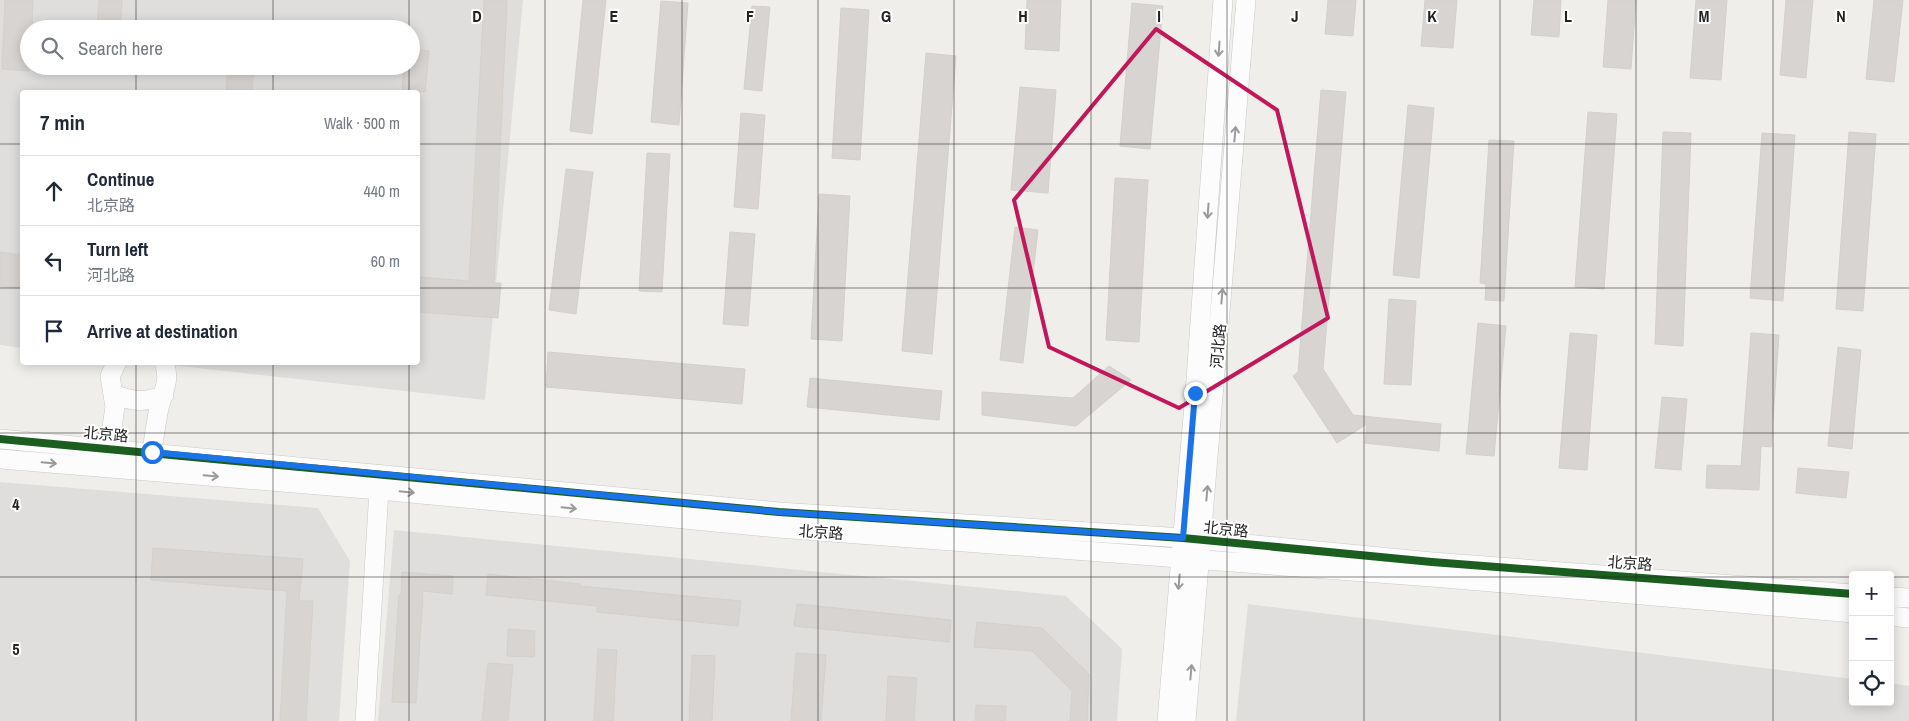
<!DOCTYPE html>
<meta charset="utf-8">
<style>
:root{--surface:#fff;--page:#f6f6f7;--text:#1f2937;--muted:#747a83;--line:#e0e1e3}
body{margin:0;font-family:"Archivo Narrow","Noto Sans SC",sans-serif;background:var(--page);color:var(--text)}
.controls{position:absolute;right:15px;bottom:15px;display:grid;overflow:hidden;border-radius:5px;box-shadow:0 2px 12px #0003}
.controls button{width:45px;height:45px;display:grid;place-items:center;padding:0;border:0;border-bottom:1px solid var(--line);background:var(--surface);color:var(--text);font:25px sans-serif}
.stop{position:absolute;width:15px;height:15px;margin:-11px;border:4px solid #1a73e8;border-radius:50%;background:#fff}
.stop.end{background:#1a73e8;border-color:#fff;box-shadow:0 1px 5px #0008}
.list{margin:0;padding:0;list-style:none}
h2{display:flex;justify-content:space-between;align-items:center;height:65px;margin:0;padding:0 20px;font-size:21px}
h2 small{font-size:16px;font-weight:400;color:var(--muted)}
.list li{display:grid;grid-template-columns:32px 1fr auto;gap:15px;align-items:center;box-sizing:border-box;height:70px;padding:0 20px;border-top:1px solid var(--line)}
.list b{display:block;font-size:19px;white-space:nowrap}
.list p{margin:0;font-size:16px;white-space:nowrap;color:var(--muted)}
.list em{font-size:16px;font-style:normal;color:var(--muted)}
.icon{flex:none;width:28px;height:28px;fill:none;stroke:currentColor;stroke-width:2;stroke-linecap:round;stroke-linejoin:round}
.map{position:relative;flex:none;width:1909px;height:721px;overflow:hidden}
.search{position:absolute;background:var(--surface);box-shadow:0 2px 12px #0003;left:20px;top:20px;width:400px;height:55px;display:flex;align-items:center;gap:12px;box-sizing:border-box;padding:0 18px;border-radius:28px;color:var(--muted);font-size:19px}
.panel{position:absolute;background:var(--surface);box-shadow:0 2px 12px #0003;left:20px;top:90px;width:400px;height:275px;border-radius:5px}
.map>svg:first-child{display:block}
</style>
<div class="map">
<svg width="1909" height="721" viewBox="0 0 1909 721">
<rect width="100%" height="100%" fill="#f0eeeb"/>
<path fill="#dfdedc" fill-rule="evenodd" d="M0 0H523L485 400 153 363 418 362V92H22V348L0 345ZM29 29H411V66H29Z
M0 482 318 508 350 561 339 721H0Z
M394 530 1066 596 1122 649 1117 721H378Z
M1248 604 1853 679V702H1890V683L1909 686V721H1236Z"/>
<path fill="#d7d4d2" stroke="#d3d0cc" d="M5 0H33L32 29H29V71L2 69Z
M99 0H122L120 29H97Z
M484 0H507L494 283H501L498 318 418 312V277L469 281Z
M583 0H606L592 134 570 131Z
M1027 0H1061L1059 51 1025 49Z
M1328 0H1356L1353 36 1325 34Z
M1425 0H1457L1453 48 1421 46Z
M1534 0H1561L1559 37 1531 35Z
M1608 0H1636L1631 69 1603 67Z
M1696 0H1727L1721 80 1690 78Z
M1786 0H1813L1806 78 1780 75Z
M1874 0H1903L1894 82 1866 79Z
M661 1 688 3 679 125 651 122Z
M1132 3 1163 6 1150 149 1120 146Z
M752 6 770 7 762 91 744 89Z
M841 8 869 10 860 160 832 158Z
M411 49 429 51 425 92H402L404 66H411Z
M926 53 956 56 932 354 902 351Z
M228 66H254L252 92H226Z
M1020 87 1056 90 1048 193 1011 190Z
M1321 90 1346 92 1323 369 1353 415 1441 424 1439 451 1365 443 1367 424 1337 443 1293 376 1298 372Z
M1408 105 1434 108 1419 278 1393 275Z
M1588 112 1617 114 1604 289 1575 287Z
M741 113 765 115 758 209 734 207Z
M1663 132 1691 133 1683 346 1655 344Z
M1849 132 1876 134 1863 311 1836 309Z
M1762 133 1795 135 1783 301 1750 298Z
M1489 140 1514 141 1504 301 1485 300 1486 284 1480 283Z
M647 153 670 154 662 292 639 291Z
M566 169 593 172 576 314 549 310Z
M1115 178 1148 180 1139 342 1106 340Z
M819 194 850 196 842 341 811 339Z
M1015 227 1038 230 1023 363 1000 360Z
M730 232 755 234 748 326 723 324Z
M0 252 22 255V288L0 286Z
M1389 299 1416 301 1411 385 1384 384Z
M1478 323 1506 326 1494 456 1466 454Z
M1570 333 1597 335 1587 470 1559 468Z
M1751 333 1779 335 1771 447 1761 446 1759 490 1706 488 1707 465 1741 466Z
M1838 347 1861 350 1852 449 1828 446Z
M548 352 745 369 742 404 546 387Z
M1109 366 1131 380 1076 426 982 415V392L1073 398Z
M810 378 942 391 939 420 807 407Z
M1662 397 1687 399 1681 470 1655 468Z
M1798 468 1849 472 1846 498 1796 493Z
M153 548 303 559 299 601H313L306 721H280L287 591 151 580Z
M402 572 453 576 452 594 423 591 416 703 392 702 399 595H401Z
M488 574 580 584V586L741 601 738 626 597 612V606L486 595Z
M797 604 951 620 949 642 794 626Z
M977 622 1042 628 1089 674 1087 721H1070L1072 691 1032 651 974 647Z
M508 629 535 631 534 657 507 656Z
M598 649 617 650 613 721H594Z
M796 653 826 655 821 721H791Z
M692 655 715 656 712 721H689Z
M488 663 513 665 508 721H482Z
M888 676 917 678 914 721H886Z
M976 705 1006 706 1005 721H975Z"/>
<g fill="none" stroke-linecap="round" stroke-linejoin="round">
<g stroke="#c9c8c7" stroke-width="20">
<path id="minor" d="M114 394C133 402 145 403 164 395
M0 439 779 512 1183 538 1432 562 1853 594
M109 448 115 407 110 376 117 362
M152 452C154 437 156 423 159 408 163 391 171 380 164 362
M0 459 379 490 778 528 1432 577 1853 613
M1890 597 1909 598
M1890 616 1909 618
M365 721 379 490
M1167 721 1195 393 1223 0
M1186 721 1246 0"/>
</g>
<use href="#minor" stroke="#fdfcfc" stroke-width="19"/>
<g stroke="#fff" stroke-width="11">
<path id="cycleway" d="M0 439 779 512 1183 538 1432 562 1853 594"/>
</g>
<use href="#cycleway" stroke="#1b5e20" stroke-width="8"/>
</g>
<defs><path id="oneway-shaft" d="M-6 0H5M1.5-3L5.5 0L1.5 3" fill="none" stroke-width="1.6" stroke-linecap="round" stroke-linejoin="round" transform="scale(1.25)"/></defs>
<g stroke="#9a9a9a">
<use href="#oneway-shaft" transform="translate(1219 49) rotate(94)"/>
<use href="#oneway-shaft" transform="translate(1235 134) rotate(-85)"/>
<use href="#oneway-shaft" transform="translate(1208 211) rotate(94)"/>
<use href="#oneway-shaft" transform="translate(1222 296) rotate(-85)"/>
<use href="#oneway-shaft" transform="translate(49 463) rotate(5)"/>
<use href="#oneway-shaft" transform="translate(211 476) rotate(5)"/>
<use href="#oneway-shaft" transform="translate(407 492) rotate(6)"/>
<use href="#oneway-shaft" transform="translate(1207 493) rotate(-85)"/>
<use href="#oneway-shaft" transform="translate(569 508) rotate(6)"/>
<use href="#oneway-shaft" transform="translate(1179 582) rotate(95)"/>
<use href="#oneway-shaft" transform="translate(1191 672) rotate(-85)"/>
</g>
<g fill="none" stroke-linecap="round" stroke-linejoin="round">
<path stroke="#1a73e8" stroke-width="6" d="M152 452 779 512 1183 538 1195 393"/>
</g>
<path fill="none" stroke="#c2185b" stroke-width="4" stroke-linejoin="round" d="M1156 29 1277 110 1328 318 1179 408 1049 347 1014 200Z"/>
<path fill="none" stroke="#222" stroke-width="1" stroke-opacity="0.55" d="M136 0V29M273 0V29M409 0V29M545 0V721M682 0V721M818 0V721M954 0V721M1091 0V721M1227 0V721M1364 0V721M1500 0V721M1636 0V721M1773 0V721M136 66V92M273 66V92M409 66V92M0 144H22M418 144H1909M0 288H22M418 288H1909M136 362V721M273 362V721M409 362V721M0 433H1909M0 577H1853M1890 577H1909"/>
<g text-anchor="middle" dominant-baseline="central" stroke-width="4" stroke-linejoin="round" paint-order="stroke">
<g font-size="15" fill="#222" stroke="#fff">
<text transform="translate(1218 346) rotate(-85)">河北路</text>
<text transform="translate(106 434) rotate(5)">北京路</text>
<text transform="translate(1226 529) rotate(6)">北京路</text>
<text transform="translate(821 532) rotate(4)">北京路</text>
<text transform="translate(1630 563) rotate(4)">北京路</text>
</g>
</g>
<g font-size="16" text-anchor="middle" font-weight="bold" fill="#222" stroke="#fff" stroke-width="4" stroke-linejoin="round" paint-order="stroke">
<text x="477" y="22">D</text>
<text x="614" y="22">E</text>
<text x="750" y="22">F</text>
<text x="886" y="22">G</text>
<text x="1023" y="22">H</text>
<text x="1159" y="22">I</text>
<text x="1295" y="22">J</text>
<text x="1432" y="22">K</text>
<text x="1568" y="22">L</text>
<text x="1704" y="22">M</text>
<text x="1841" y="22">N</text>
<text x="16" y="510">4</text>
<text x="16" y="655">5</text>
</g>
</svg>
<div class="controls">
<button>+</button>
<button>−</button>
<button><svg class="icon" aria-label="locate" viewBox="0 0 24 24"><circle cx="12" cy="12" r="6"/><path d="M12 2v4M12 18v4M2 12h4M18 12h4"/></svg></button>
</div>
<div class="stop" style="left:152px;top:452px"></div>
<div class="stop end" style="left:1195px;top:393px"></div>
<div class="search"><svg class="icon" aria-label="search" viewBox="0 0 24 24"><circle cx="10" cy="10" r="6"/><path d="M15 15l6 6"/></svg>Search here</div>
<section class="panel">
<h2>7 min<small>Walk · 500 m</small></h2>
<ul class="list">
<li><svg class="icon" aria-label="ahead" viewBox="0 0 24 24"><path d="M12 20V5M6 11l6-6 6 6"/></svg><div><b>Continue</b><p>北京路</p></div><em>440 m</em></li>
<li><svg class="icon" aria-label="left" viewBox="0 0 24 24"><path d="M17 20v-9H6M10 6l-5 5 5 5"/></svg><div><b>Turn left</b><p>河北路</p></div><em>60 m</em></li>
<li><svg class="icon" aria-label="arrive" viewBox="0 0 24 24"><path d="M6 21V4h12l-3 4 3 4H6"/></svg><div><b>Arrive at destination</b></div></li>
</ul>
</section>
</div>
